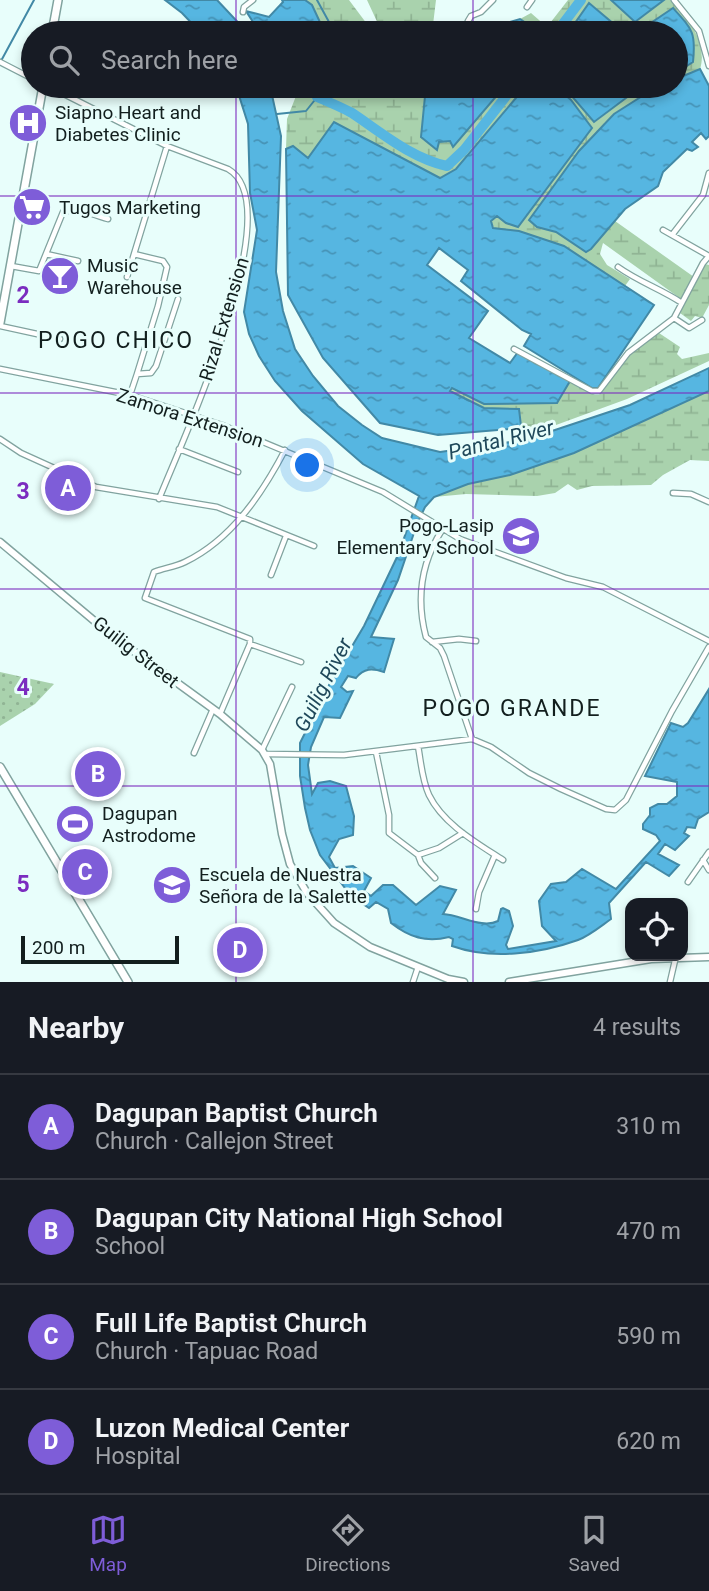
<!DOCTYPE html>
<meta charset="utf-8">
<style>
:root{--surface:#171b24;--page:#20242c;--text:#f1f3f6;--muted:#9ea1a6;--line:#363941;--accent:#7e5dd8}
body{margin:0;font-family:Roboto,sans-serif;background:var(--page);color:var(--text)}
.controls{position:absolute;right:21px;bottom:21px;display:grid;overflow:hidden;border-radius:14px;box-shadow:0 4px 10px #0003}
.controls button{width:63px;height:63px;display:grid;place-items:center;padding:0;border:0;border-bottom:2px solid var(--line);background:var(--surface);color:var(--text);font:35px sans-serif}
.scale{position:absolute;left:21px;bottom:18px;width:158px;box-sizing:border-box;padding-left:7px;border:4px solid #121f1e;border-top:0;font-size:19px;line-height:24px;white-space:nowrap;color:#121f1e;-webkit-text-stroke:5px #e8fefb;paint-order:stroke}
.you{position:absolute;left:308px;top:466px;width:24px;height:24px;margin:-18px;border:5px solid #fff;border-radius:50%;background:#1a73e8;box-shadow:0 0 0 10px #1a73e833}
.badge{display:grid;place-items:center;width:46px;height:46px;border-radius:50%;background:var(--accent);color:#fff;font-size:23px;font-weight:700}
.pin{position:absolute;translate:-50% -50%;border:4px solid #fff;box-shadow:0 2px 7px #0006}
.list{margin:0;padding:0;list-style:none}
h2{display:flex;justify-content:space-between;align-items:center;height:91px;margin:0;padding:0 28px;font-size:30px}
h2 small{font-size:23px;font-weight:400;color:var(--muted)}
.list li{display:grid;grid-template-columns:46px 1fr auto;gap:21px;align-items:center;box-sizing:border-box;height:105px;padding:0 28px;border-top:2px solid var(--line)}
.list b{display:block;font-size:26px;white-space:nowrap}
.list p{margin:0;font-size:23px;white-space:nowrap;color:var(--muted)}
.list em{font-size:23px;font-style:normal;color:var(--muted)}
.icon{flex:none;width:38px;height:38px;fill:none;stroke:currentColor;stroke-width:2;stroke-linecap:round;stroke-linejoin:round}
.map{position:relative;flex:none;width:709px;height:982px;overflow:hidden}
.search{position:absolute;background:var(--surface);box-shadow:0 4px 10px #0003;left:21px;right:21px;top:21px;height:77px;display:flex;align-items:center;gap:18px;box-sizing:border-box;padding:0 24px;border-radius:38px;color:var(--muted);font-size:26px}
.sheet{height:511px;background:var(--surface)}
nav{display:flex;justify-content:space-around;align-items:center;box-sizing:border-box;height:98px;border-top:2px solid var(--line);background:var(--surface);font-size:19px;color:var(--muted)}
nav a{display:grid;justify-items:center;gap:4px}
nav .on{color:var(--accent)}
.map>svg:first-child{display:block}
</style>
<div class="map">
<svg width="709" height="982" viewBox="0 0 709 982">
<defs>
<pattern id="grass-dots" width="8" height="8" patternUnits="userSpaceOnUse" patternTransform="scale(1.75)"><rect width="8" height="8" fill="#a9d2ad"/><path d="M2 2h.1M6 6h.1" fill="none" stroke="#90b494" stroke-width="1.8" stroke-linecap="round"/></pattern>
<pattern id="wetland-marsh" width="20" height="14" patternUnits="userSpaceOnUse" patternTransform="scale(1.75)"><rect width="20" height="14" fill="#a9d2ad"/><path d="M1 5h8M5 5V1M11 12h8M15 12V8" fill="none" stroke="#90b494"/></pattern>
<pattern id="water-ripples" width="26" height="14" patternUnits="userSpaceOnUse" patternTransform="scale(1.75)"><rect width="26" height="14" fill="#56b6e1"/><path d="M2 4q2-2 4 0t4 0M15 11q2-2 4 0t4 0" fill="none" stroke="#4693b6"/></pattern>
</defs>
<rect width="100%" height="100%" fill="#e8fefb"/>
<path fill="url(#grass-dots)" d="M0 672 54 684 35 704 0 726Z"/>
<path fill="url(#wetland-marsh)" d="M305 0H349L373 32 380 28 367 0H436L432 33H325L312 5Z
M568 0H611L636 22 664 0H672C688 17 708 44 700 69L676 79V73L693 62 673 8 637 33H621L615 25 590 3 568 33H541L520 19 531 13 547 27Z
M289 86H426L421 136 439 142 450 141 453 147 505 86H526L456 169 439 178 334 122 308 158 286 149 287 119 296 96Z
M555 86H563L566 88 595 122 642 86H659L613 114 537 227 556 232 586 252 615 221 694 277 681 299 603 243 600 254 607 265 630 279 625 286 564 246 519 231 494 228 491 221 497 216 506 223 571 100Z
M705 264 709 265V305L702 318 695 316 691 321 680 313Z
M659 333 680 347 677 354 682 359 709 353V361L627 399 526 436 509 439 511 429 521 426 518 409 484 408 450 391 452 387 484 404 570 381 595 395H599L630 355Z
M709 391V461L690 460 663 475 651 485 592 486 577 490 568 484 555 493 537 496 466 494 434 497 468 484 510 475 574 453Z"/>
<path fill="url(#water-ripples)" stroke="#4289a6" stroke-width="2" d="M165 0H217L248 33H201L182 13Z
M282 0H305L312 5 325 33H260L246 11 269 17 283 2Z
M611 0H664L635 22Z
M589 3 615 25 621 33H568Z
M673 8C693 30 696 33 693 62L676 73V33H636Z
M520 19 541 33H471Z
M700 69 709 86V136L706 139 701 133 692 142 698 147 692 151 687 149 663 172 658 186 625 209 591 249 586 252 556 232 537 227 529 220 579 151 614 114 658 86H676V79Z
M236 86H270L281 136 276 272 283 311 295 349 313 376 338 406 362 425 382 438 440 452 525 440 630 405 709 368V391L574 453 510 475 468 484 434 497 425 507 417 524 398 580 371 637 394 639 384 672C372 668 364 668 356 678L348 676 341 687 347 692 353 691 340 718 324 717 311 747 308 765 312 794 318 783 330 781 346 786 354 816 353 835 339 839 329 857 335 868 353 866 371 878 364 891 371 896 383 885H393L416 905 440 886 456 890 443 914C461 915 482 929 498 921L501 909 503 908 509 911 513 926 506 945 508 949 556 941 542 926 539 901 551 884 566 882 582 869 616 889 660 841 656 835 643 829V824L650 815V808L658 804H667L677 796V782L645 776 671 723 683 727 688 723 709 689V812L698 819 695 828 687 827 684 833 689 836 675 850 665 844 658 854 679 865 669 876 646 862 609 903 611 919C601 926 589 936 578 940 539 954 491 960 452 946L453 939 449 937C426 943 409 937 391 923L388 909 376 902 369 908 351 896 320 855 310 830 305 808 300 776V743L329 685 364 626 398 555 419 496 363 464 302 411 275 381 259 356 249 334 244 312 257 230 250 193 248 124Z
M426 86H505L453 147 450 141 439 142 437 150 421 137Z
M526 86H555L571 100 592 128 518 227 506 223 497 216 491 221 493 228 519 231 564 246 654 305 598 388H592L524 346 531 334 522 330 461 281 468 270 439 248 427 265 488 311 469 338 510 363 518 352 570 381 557 403 484 404 452 388 450 391 484 408 519 409 521 426 511 429 438 435 380 423 323 358 288 295 286 149 293 146 308 158 334 122 440 178 456 169Z
M563 86H642L594 122Z"/>
<g fill="none" stroke-linecap="round" stroke-linejoin="round">
<path stroke="#4289a6" stroke-width="2" d="M317 0 335 33
M1 61 34 0
M277 114 306 111 326 86"/>
<path stroke="#56b6e1" stroke-width="10" d="M556 33 581 0
M317 97C329 102 341 107 352 113 382 133 411 158 447 166L464 150 514 86"/>
<g stroke="#81a39f" stroke-width="7">
<path id="minor" d="M674 0 699 31 709 66
M527 7 532 0
M243 12 244 7 253 0
M468 21 471 16 481 12 493 0
M0 62 33 79
M48 86 167 146 228 169C292 205 180 446 159 499
M672 235 703 195 709 173
M46 254 78 261
M134 254 163 261 167 267 158 306 137 374
M11 266 39 271 63 212C78 208 94 215 108 219
M618 267C639 282 661 289 682 303
M127 277 167 146
M674 318 689 328 702 320
M0 326 60 339
M514 349 592 391H599L628 353 674 318 703 263 709 256 663 230
M0 369 130 395 222 425 383 492 460 539 566 578 603 587 709 641
M130 395 137 374 151 373 156 366 178 299
M0 439 21 453 96 487 217 507 314 546
M179 449 238 472
M673 493 691 494 709 502
M442 530C421 563 416 599 426 637L440 648 444 656 472 739
M271 575 286 536
M432 642 459 639 476 641
M250 644 301 662
M220 714 250 644V639L145 598 154 572C164 568 175 567 185 562 231 540 262 494 285 450
M418 746C421 762 422 780 429 795 443 824 477 843 503 860
M262 750 292 687
M376 752 389 815V833L418 855 421 863 435 878
M194 753 213 709
M265 754 344 755 472 739 491 747 529 773 561 789 606 809 615 810 626 800 672 711 709 647
M418 855 439 848 463 833
M703 860 709 870
M688 882 709 852
M476 909 479 892 495 855
M413 982 418 967
M670 982 676 956"/>
</g>
<g stroke="#81a39f" stroke-width="9">
<path id="tertiary" d="M0 542 110 634 220 714 262 750 270 764 282 834 290 864 307 893 334 923 370 947 448 979 464 982
M509 982 651 959 709 957"/>
</g>
<g stroke="#81a39f" stroke-width="10">
<path id="primary" d="M52 33 58 0
M0 323 43 86
M0 767 128 982"/>
</g>
<use href="#minor" stroke="#fff" stroke-width="4.5"/>
<use href="#tertiary" stroke="#fff" stroke-width="6"/>
<use href="#primary" stroke="#fff" stroke-width="7"/>
</g>
<path fill="none" stroke="#7b2cbf" stroke-width="2" stroke-opacity="0.55" d="M236 0V33M473 0V33M236 86V982M473 86V982M0 196H709M0 393H709M0 589H709M0 786H709"/>
<defs>
<g id="hospital-disc" transform="scale(2.0125)"><circle r="9.5" fill="#7e5dd8" stroke="#e8fefb"/><path d="M-5-5h3v3.5h4V-5h3V5h-3V1.5h-4V5h-3Z" fill="#fff"/></g>
<g id="supermarket-disc" transform="scale(2.0125)"><circle r="9.5" fill="#7e5dd8" stroke="#e8fefb"/><path d="M-6-5.5h2.5l.6 2H6L4.5 2H-2.5L-4.4-4H-6ZM-1.5 3.2a1.3 1.3 0 1 0 .1 0ZM3 3.2a1.3 1.3 0 1 0 .1 0Z" fill="#fff"/></g>
<g id="bar-disc" transform="scale(2.0125)"><circle r="9.5" fill="#7e5dd8" stroke="#e8fefb"/><path d="M-6-5H6L.8 .8V4.5H3.5V6h-7V4.5H-.8V.8Z" fill="#fff"/></g>
<g id="school-disc" transform="scale(2.0125)"><circle r="9.5" fill="#7e5dd8" stroke="#e8fefb"/><path d="M0-5L7-2L0 1L-7-2ZM-4 1L0 2.5L4 1V4Q0 6-4 4Z" fill="#fff"/></g>
<g id="stadium-disc" transform="scale(2.0125)"><circle r="9.5" fill="#7e5dd8" stroke="#e8fefb"/><path d="M0-5a6.5 5 0 1 0 0 10a6.5 5 0 1 0 0-10ZM-3.5-1.8h7v3.6h-7Z" fill="#fff"/></g>
</defs>
<g fill-rule="evenodd">
<use href="#hospital-disc" x="28" y="123"/>
<use href="#supermarket-disc" x="32" y="207"/>
<use href="#bar-disc" x="60" y="276"/>
<use href="#school-disc" x="521" y="536"/>
<use href="#stadium-disc" x="75" y="824"/>
<use href="#school-disc" x="172" y="885"/>
</g>
<g text-anchor="middle" dominant-baseline="central" stroke-width="6" stroke-linejoin="round" paint-order="stroke">
<g font-size="19" fill="#121f1e" stroke="#e8fefb" text-anchor="start">
<text x="55" y="112">Siapno Heart and<tspan x="55" dy="22">Diabetes Clinic</tspan></text>
<text x="59" y="207">Tugos Marketing</text>
<text x="87" y="265">Music<tspan x="87" dy="22">Warehouse</tspan></text>
<text x="494" y="525" text-anchor="end">Pogo-Lasip<tspan x="494" dy="22">Elementary School</tspan></text>
<text x="102" y="813">Dagupan<tspan x="102" dy="22">Astrodome</tspan></text>
<text x="199" y="874">Escuela de Nuestra<tspan x="199" dy="22">Señora de la Salette</tspan></text>
</g>
<g font-size="19" fill="#121f1e" stroke="#e8fefb">
<text transform="translate(224 319) rotate(-73)">Rizal Extension</text>
<text transform="translate(190 418) rotate(18)">Zamora Extension</text>
<text transform="translate(136 652) rotate(38)">Guilig Street</text>
</g>
<g font-size="21" font-style="italic" fill="#1f485a" stroke="#e8fefb">
<text transform="translate(501 440) rotate(-14)">Pantal River</text>
<text transform="translate(323 685) rotate(-63)">Guilig River</text>
</g>
<g font-size="23" letter-spacing="2" fill="#121f1e" stroke="#e8fefb">
<text x="116" y="340">POGO CHICO</text>
<text x="512" y="708">POGO GRANDE</text>
</g>
</g>
<g font-size="23" text-anchor="middle" font-weight="bold" fill="#7b2cbf" stroke="#e8fefb" stroke-width="6" stroke-linejoin="round" paint-order="stroke">
<text x="23" y="303">2</text>
<text x="23" y="499">3</text>
<text x="23" y="695">4</text>
<text x="23" y="892">5</text>
</g>
</svg>
<div class="controls">
<button><svg class="icon" aria-label="locate" viewBox="0 0 24 24"><circle cx="12" cy="12" r="6"/><path d="M12 2v4M12 18v4M2 12h4M18 12h4"/></svg></button>
</div>
<div class="scale">200 m</div>
<div class="you"></div>
<div class="pin badge" style="left:68px;top:488px">A</div>
<div class="pin badge" style="left:98px;top:774px">B</div>
<div class="pin badge" style="left:85px;top:872px">C</div>
<div class="pin badge" style="left:240px;top:950px">D</div>
<div class="search"><svg class="icon" aria-label="search" viewBox="0 0 24 24"><circle cx="10" cy="10" r="6"/><path d="M15 15l6 6"/></svg>Search here</div>
</div>
<section class="sheet">
<h2>Nearby<small>4 results</small></h2>
<ul class="list">
<li><span class="badge">A</span><div><b>Dagupan Baptist Church</b><p>Church · Callejon Street</p></div><em>310 m</em></li>
<li><span class="badge">B</span><div><b>Dagupan City National High School</b><p>School</p></div><em>470 m</em></li>
<li><span class="badge">C</span><div><b>Full Life Baptist Church</b><p>Church · Tapuac Road</p></div><em>590 m</em></li>
<li><span class="badge">D</span><div><b>Luzon Medical Center</b><p>Hospital</p></div><em>620 m</em></li>
</ul>
</section>
<nav>
<a class="on"><svg class="icon" aria-label="map" viewBox="0 0 24 24"><path d="M3 6l6-2 6 2 6-2v14l-6 2-6-2-6 2zM9 4v14M15 6v14"/></svg>Map</a>
<a><svg class="icon" aria-label="directions" viewBox="0 0 24 24"><path d="M12 3l9 9-9 9-9-9zM9 14v-3h6M13 9l2 2-2 2"/></svg>Directions</a>
<a><svg class="icon" aria-label="saved" viewBox="0 0 24 24"><path d="M7 4h10v16l-5-4-5 4z"/></svg>Saved</a>
</nav>
